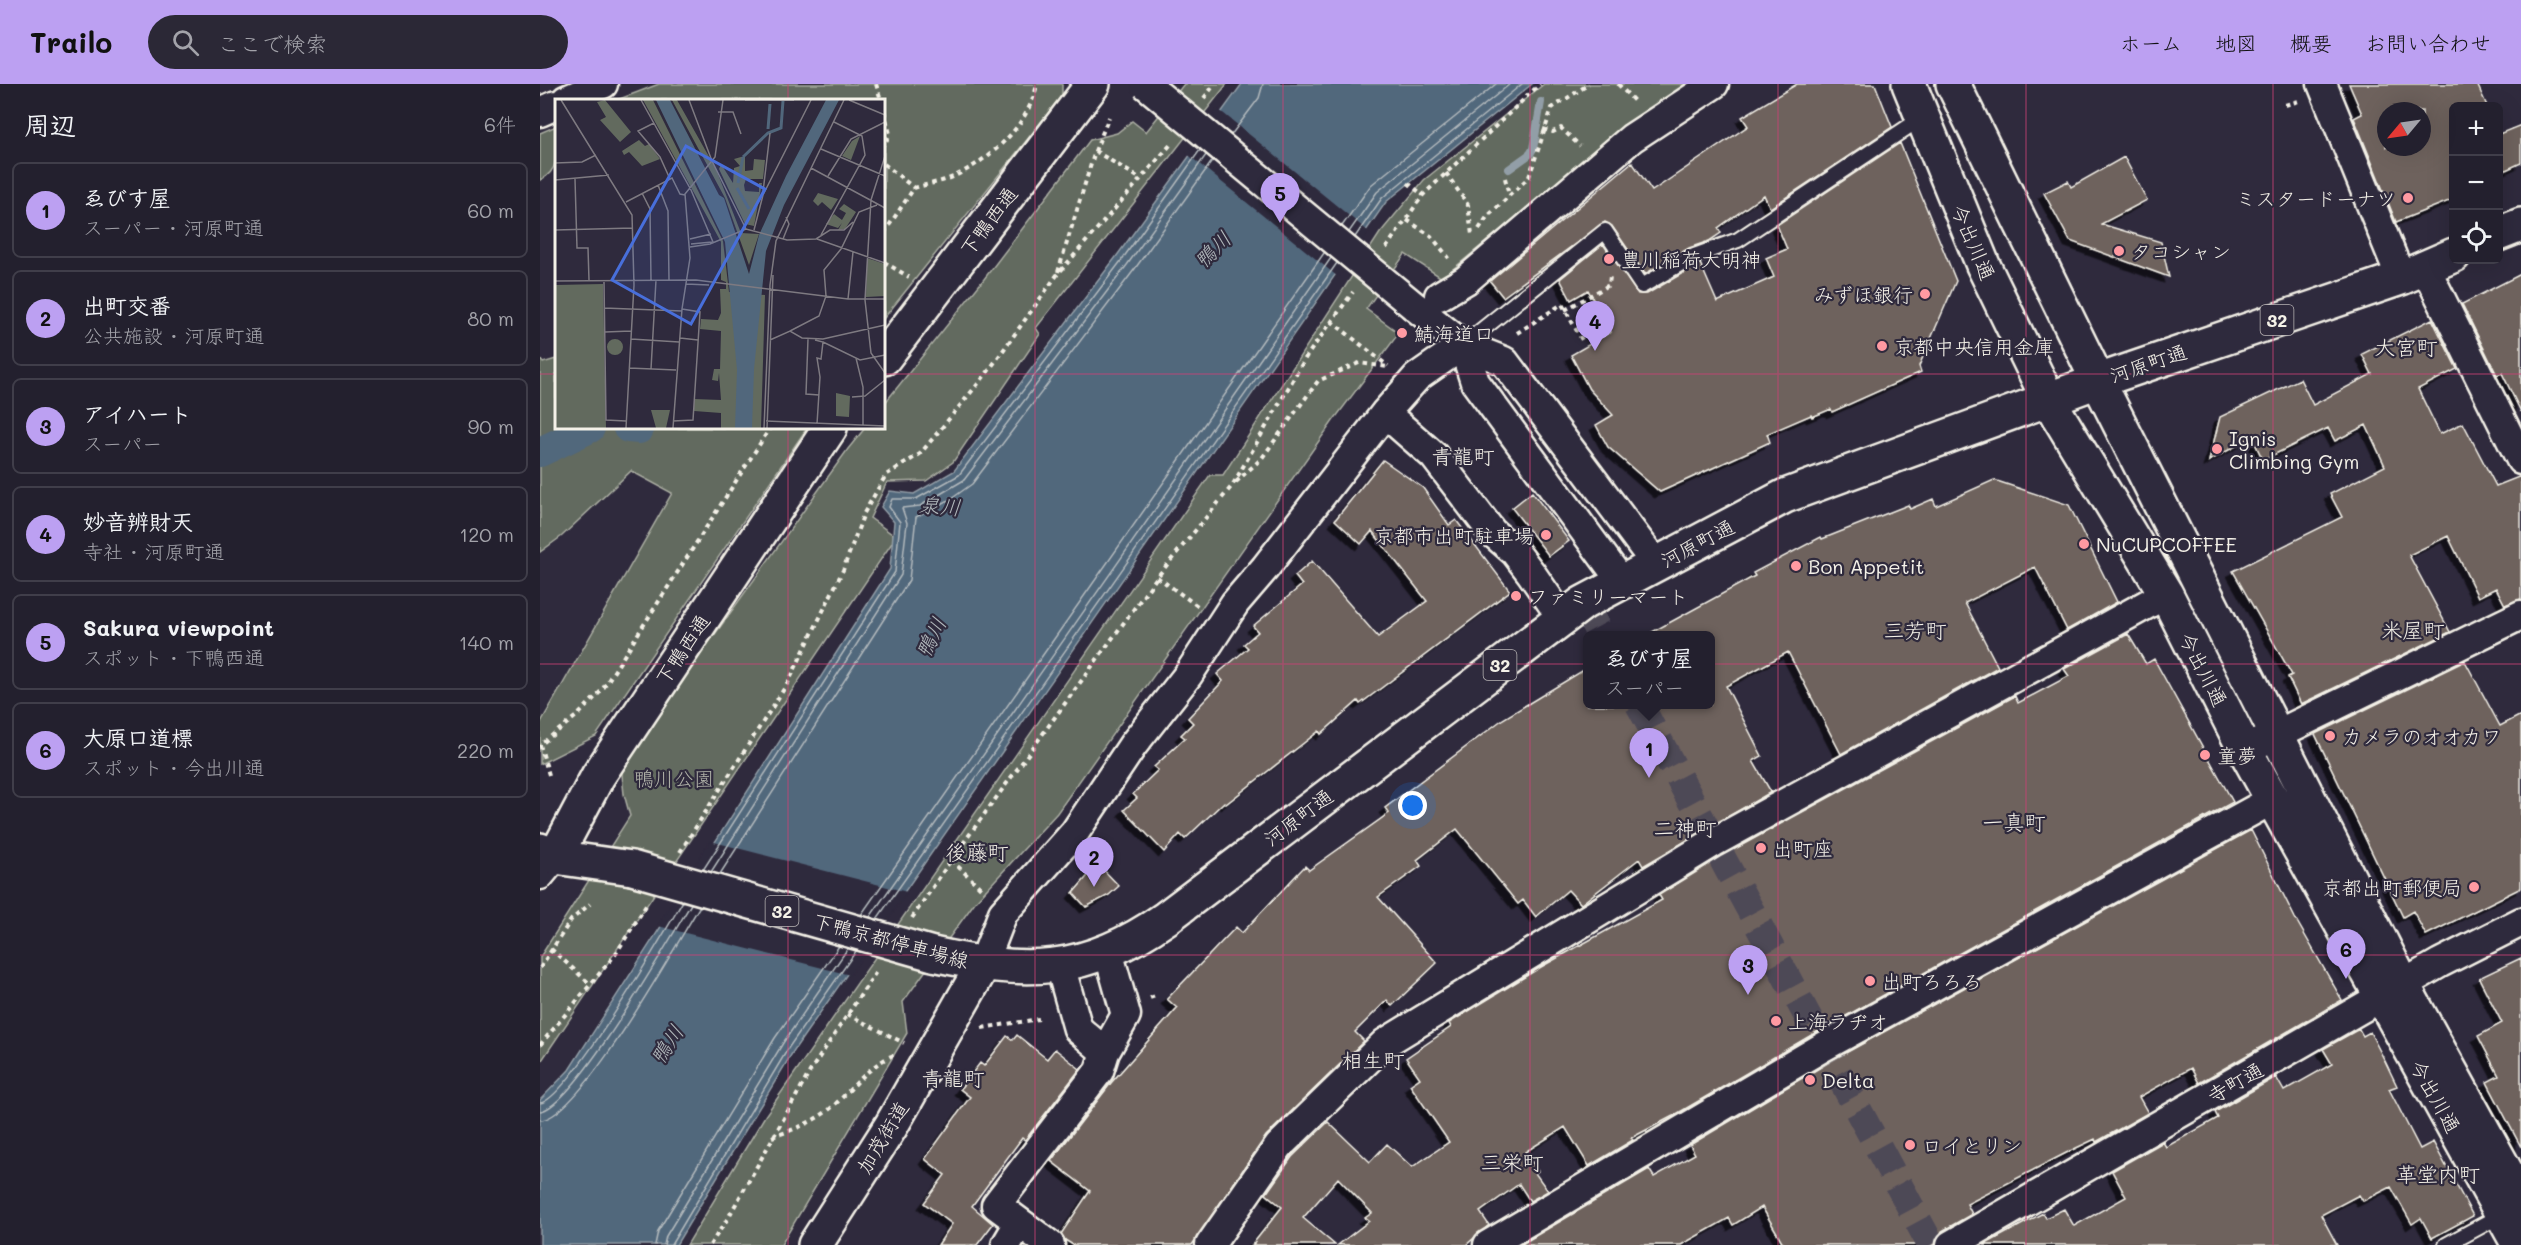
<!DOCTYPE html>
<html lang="ja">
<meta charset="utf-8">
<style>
:root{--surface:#23202e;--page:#2b2836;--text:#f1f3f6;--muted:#a3a3aa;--line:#403e4a;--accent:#bca0f2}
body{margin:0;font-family:Mali,"Klee One",sans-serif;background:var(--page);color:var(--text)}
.controls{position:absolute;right:18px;top:18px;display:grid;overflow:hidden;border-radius:9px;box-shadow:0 6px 24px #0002}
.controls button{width:54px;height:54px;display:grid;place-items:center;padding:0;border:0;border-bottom:2px solid var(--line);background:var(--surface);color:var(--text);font:30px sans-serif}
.compass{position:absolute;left:1837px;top:18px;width:54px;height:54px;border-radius:50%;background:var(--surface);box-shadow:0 6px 24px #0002;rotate:241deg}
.you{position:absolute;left:873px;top:722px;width:21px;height:21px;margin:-15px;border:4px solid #fff;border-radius:50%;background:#1a73e8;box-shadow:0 0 0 9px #1a73e833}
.badge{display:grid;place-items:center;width:39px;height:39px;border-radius:50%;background:var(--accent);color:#111;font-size:20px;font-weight:700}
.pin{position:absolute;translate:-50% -50px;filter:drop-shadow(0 2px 3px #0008)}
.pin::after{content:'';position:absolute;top:32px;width:21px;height:18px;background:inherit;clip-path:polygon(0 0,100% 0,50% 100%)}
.popup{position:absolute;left:1043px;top:547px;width:132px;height:78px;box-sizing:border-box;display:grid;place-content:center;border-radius:9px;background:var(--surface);filter:drop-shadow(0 2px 4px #0005);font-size:20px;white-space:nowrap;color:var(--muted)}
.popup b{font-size:22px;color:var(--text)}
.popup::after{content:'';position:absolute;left:50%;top:100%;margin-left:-12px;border:12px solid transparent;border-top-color:var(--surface)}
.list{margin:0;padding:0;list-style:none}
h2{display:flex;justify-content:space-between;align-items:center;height:78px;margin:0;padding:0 24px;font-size:26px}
h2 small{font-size:20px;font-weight:400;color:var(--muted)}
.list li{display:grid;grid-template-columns:39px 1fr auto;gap:18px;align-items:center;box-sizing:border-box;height:96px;margin:0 12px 12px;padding:0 12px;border:2px solid var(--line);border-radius:9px}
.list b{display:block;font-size:22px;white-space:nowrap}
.list p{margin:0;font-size:20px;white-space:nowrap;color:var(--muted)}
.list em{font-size:20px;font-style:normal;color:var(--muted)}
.icon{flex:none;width:33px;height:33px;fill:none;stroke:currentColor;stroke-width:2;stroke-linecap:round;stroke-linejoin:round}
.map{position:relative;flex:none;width:1981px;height:1161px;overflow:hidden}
header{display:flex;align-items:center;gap:36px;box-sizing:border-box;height:84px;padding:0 30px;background:var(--accent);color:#111}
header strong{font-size:28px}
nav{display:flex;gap:33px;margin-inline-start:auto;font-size:21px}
.search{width:420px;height:54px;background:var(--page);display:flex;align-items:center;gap:15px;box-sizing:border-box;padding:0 21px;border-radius:33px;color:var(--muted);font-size:22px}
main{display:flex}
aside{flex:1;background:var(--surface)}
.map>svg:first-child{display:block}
</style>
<header>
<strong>Trailo</strong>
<div class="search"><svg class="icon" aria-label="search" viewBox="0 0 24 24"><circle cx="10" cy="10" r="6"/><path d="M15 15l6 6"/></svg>ここで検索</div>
<nav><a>ホーム</a><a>地図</a><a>概要</a><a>お問い合わせ</a></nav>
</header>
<main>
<aside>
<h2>周辺<small>6件</small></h2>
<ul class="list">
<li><span class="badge">1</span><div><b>ゑびす屋</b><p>スーパー · 河原町通</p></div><em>60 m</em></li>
<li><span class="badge">2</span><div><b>出町交番</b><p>公共施設 · 河原町通</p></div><em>80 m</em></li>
<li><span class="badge">3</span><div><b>アイハート</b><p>スーパー</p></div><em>90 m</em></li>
<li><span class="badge">4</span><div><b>妙音辨財天</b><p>寺社 · 河原町通</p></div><em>120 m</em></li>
<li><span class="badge">5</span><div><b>Sakura viewpoint</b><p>スポット · 下鴨西通</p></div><em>140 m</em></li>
<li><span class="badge">6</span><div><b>大原口道標</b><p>スポット · 今出川通</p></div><em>220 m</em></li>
</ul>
</aside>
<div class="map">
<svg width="1981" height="1161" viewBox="0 0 1981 1161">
<defs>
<filter id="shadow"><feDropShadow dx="-5.5" dy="5.5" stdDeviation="0" flood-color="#0009"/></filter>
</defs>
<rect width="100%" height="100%" fill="#2f2a3d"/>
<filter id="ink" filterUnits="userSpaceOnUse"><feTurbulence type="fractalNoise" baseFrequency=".0167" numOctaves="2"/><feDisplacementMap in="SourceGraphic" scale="12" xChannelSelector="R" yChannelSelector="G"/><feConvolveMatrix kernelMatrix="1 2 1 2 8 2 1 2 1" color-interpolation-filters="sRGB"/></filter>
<g filter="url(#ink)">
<path fill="#626a5e" stroke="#abaea3" stroke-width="1.5" d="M119 0H522V12L344 234V16H77Z
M644 0H687L496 244 500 250 413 378 386 397 347 398 330 434 356 453 0 979V873L90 732 84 710 81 681 308 365 325 344H344V320L444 195 550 56 577 49 592 37 606 48Z
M1004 0H1148L1071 55 902 194 865 170 826 225 859 249 793 337 517 729 435 818 363 918 367 949 241 1161H147L225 1032 670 391H683L840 149 884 96Z
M16 42C17 63 22 86 0 96V49Z
M0 275 3 279 16 275V344H267L56 652 0 680V640L132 409 91 387 22 452 0 468Z"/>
<path fill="#51677c" stroke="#929ea7" stroke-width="1.5" d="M702 0H992L846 118 254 966 136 1161H0V1016L29 986 350 485 354 438 341 423 350 407 374 410 414 387 576 173Z"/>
<path fill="#2f2a3d" d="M678 25 829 148 798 193 646 69Z
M170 757 367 808 310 891 118 842Z"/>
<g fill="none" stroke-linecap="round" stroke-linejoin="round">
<path stroke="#b3babd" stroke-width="1.5" d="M691 51 719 14 723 0
M802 142 831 101 956 0
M809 148 837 108 970 0
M815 153 842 114 982 0
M163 786 355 488 360 438 349 423 352 415H376L419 391 581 177 660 66
M171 788 361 491 367 439 362 424 380 422 424 396 587 181 666 71
M180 790 369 496 376 433 411 415 432 400 594 186 673 76
M321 831 784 169
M330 833 791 174
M337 835 797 179
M0 1019C28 1016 124 849 143 817
M0 1027C33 1025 130 854 151 820
M0 1036C40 1035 136 860 160 822
M115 1161 118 1147 235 954 299 862
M124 1161 126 1152 243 959 308 864
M131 1161 249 963 316 867"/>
<path stroke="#929ea7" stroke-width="8" d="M969 85 990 70 993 65 1001 18"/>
<path stroke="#51677c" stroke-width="30" d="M88 344 99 345
M0 368 50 344"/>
</g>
<path fill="#6e625d" stroke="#f4f1e8" stroke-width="1.5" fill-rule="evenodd" filter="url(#shadow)" d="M1257 0H1335L1352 43 1230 124 1224 111 1178 144 1181 149 1169 157 1149 164 1105 190 1072 142 1065 138 963 213 950 197 1092 78 1112 107 1208 42 1202 33Z
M1809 0H1937L1947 22H1914V115L1856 138 1814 34 1822 30ZM1846 27H1882V63H1846Z
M1981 41V79L1959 89V50Z
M1360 59 1416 197 1379 282 1381 288 1292 328 1291 325 1272 333 1271 331 1227 350 1230 358 1120 408 1068 363 1056 341 1073 331 1049 305 1031 271 1071 248 1048 206 1031 216 1020 195 1063 160 1098 210H1107L1160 179 1177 218 1234 193 1226 174 1247 165 1237 141Z
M1584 73 1607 116 1561 140 1621 158 1629 193 1530 157 1504 109 1528 97 1531 103Z
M1981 190V328L1962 289 1957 291 1922 220Z
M1892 235 1917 285 1878 305 1900 350 1923 339 1956 402 1981 392V515L1965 521 1956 504 1938 513 1908 452 1869 471 1910 548 1761 620 1748 593 1752 591 1693 487 1802 433 1790 410 1845 382 1826 341 1795 357 1788 344 1723 376 1712 353 1669 377 1680 333 1760 295 1773 321 1832 290 1822 270Z
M843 376 883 404 909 441 916 436 970 507 820 620 818 617 781 650 779 647 686 720 684 718 645 755 640 750 624 768 584 726 597 714 593 710 618 686 614 683 645 654 641 651 653 639 648 634 683 597 677 590 708 564 704 560 718 548 713 542 762 501 755 492 772 477 838 553 887 517 832 447 821 460 795 436Z
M1454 396 1529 421 1577 518 1527 546 1495 483 1425 519 1458 583 1301 670 1248 568 1186 602 1222 672 1213 677 1231 708 1103 782 1099 775 1041 820 1028 806 996 833 983 816 978 820 917 745 877 776 881 782 838 813 897 879 852 922 847 916 815 948 824 957 726 1052 652 1161H533L525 1156 521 1150 550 1107 511 1077 571 999 637 924 627 915 696 843 702 849 765 782 769 786 849 729 845 724 963 635 1047 584V621H1170V552H1105L1215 492 1213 489 1281 453 1282 455 1368 421 1370 425 1393 415 1396 422Z
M992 408 1029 457 1009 472 972 424Z
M1588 550 1606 580 1614 575 1693 718 1275 949 1133 1032 1091 1054 1093 1056 1049 1082 1025 1043 985 1068 998 1087 995 1089 1008 1107 990 1117 979 1100 940 1128 949 1141 926 1161H798L829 1137 825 1134 832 1129 798 1094 763 1134 795 1161H712L742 1123 726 1110 752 1073 788 1038 830 1078 847 1060 872 1083 909 1058 870 1001 880 994 866 974 911 943 909 939 1001 883 1122 816 1119 811 1182 772 1475 612 1478 619 1529 592 1524 585Z
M1925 577 1960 642 1981 631V804L1886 851 1873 827 1863 833 1775 650Z
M1711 746 1755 834 1802 916 1659 999 1651 984 1599 1013 1608 1029 1556 1058 1555 1055 1532 1066 1427 1120 1432 1130 1402 1147 1395 1161H1244L1222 1123 1193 1141 1189 1134 1141 1161H980L1109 1085 1114 1093 1155 1070 1150 1061 1291 977Z
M558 780 579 802 569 811 546 823 533 809Z
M1981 874V1063L1947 998 1959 992 1938 952 1962 939 1939 894Z
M1819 945 1823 952 1830 948 1845 977 1857 1002 1849 1005 1880 1065 1893 1058 1933 1132 1892 1154 1881 1134 1872 1140 1851 1103 1823 1117 1819 1111 1781 1131 1797 1161H1444L1503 1129 1506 1134 1524 1125 1534 1142 1586 1113 1572 1087 1623 1058 1626 1063 1678 1034 1675 1028 1736 993 1744 1007 1792 980 1783 965Z
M477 951 507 975 515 965 540 985 485 1056 482 1054 432 1122 453 1140 437 1161H398L412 1140 384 1119 405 1091 385 1075 430 1013 420 1005 440 979 444 982 467 952 473 956Z"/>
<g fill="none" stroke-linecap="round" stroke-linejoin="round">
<path stroke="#4d4857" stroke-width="28" stroke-dasharray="28 14" stroke-linecap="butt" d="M1043 519 1061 552
M1099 620 1391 1161"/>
<g stroke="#f4f1e8" stroke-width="18">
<path id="lane" d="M923 261 1065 147 1102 202 1154 172 1198 156 1383 33
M1906 1161 1963 1130"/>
</g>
<g stroke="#f4f1e8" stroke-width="33">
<path id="street" d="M1782 0 1861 194
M26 16 63 0
M0 28 16 21
M1885 183 1981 376
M899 212 926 196 1092 54 1174 0
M874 222 923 261 964 277 1116 480
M923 261 935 298 1082 498
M845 329 894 372 952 448 975 468 991 489 1022 534
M1705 666 1981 531
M0 791 15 773
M443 881 463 829 535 748 593 661 648 591 695 519 725 484 845 329 877 293 923 261
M520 881 538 945 565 968
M466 1161 479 1139
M510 1161 456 1121 559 987 565 968 586 931 568 867
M670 1161 739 1062 845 959 1174 758 1626 510
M948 1161 1283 963 1732 716
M1411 1161 1900 879 1981 838"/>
</g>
<g stroke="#f4f1e8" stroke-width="38">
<path id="secondary" d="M1369 0 1443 181 1508 315 1626 510 1705 666 1979 1161
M1413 0 1558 297 1863 901 1981 1115
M344 274 553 0
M15 773 58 692 290 344
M275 1161 351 1042 443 881"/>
</g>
<g stroke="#f4f1e8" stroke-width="38">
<path id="primary" d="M1958 150 1981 141
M0 766 15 773 92 784
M393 870C485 890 544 892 626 834L1043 519 1245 412 1558 297 1861 194 1914 171"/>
</g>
<path stroke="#f4f1e8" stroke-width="4" stroke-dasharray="4.5 4.5" stroke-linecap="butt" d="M336 0 341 16
M1078 0 1096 19
M664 14 675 0
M1745 21 1759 17
M344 27 350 50 344 61
M1003 45 1013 48 1021 44 1040 62
M555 67 601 95
M344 80 374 104
M906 89 928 121 932 151
M965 94 969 111
M868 99 883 111
M867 136 891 152 909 174
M939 145 947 133 989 93 1012 24 1049 0
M344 149 374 104C387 100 403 98 415 92 452 74 489 41 497 0
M846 164 883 111 1000 0
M344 178 369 193
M518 188 555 67 569 33
M1025 226 1069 201 1070 192
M791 237 848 282
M977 249 1022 220 1042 256
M696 398 722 374 778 297 819 279 848 283
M617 493 659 523
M9 691 0 661 39 630 62 606 230 344
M140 768 249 597 303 486 324 429 346 391 380 370 447 289 517 191 632 59
M411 776 444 807
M372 834 411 776 617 493 692 402 766 273 813 208
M11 865 50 900
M0 884 31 836 50 820
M610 914 618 911
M307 930 364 959
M442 944 499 935
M0 961 75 871 107 820
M232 1053C251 1047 276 1037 291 1024 312 1006 329 980 356 970
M170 1161 188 1134 272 984 338 885"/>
<use href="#lane" stroke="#2f2a3d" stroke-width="14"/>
<use href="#street" stroke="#2f2a3d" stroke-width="28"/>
<use href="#secondary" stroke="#2f2a3d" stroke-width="33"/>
<use href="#primary" stroke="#2f2a3d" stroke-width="33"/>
<g stroke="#f4f1e8" stroke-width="33" stroke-linecap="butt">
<path id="street-bridge" d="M605 0 874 222"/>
</g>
<g stroke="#f4f1e8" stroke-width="38" stroke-linecap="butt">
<path id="primary-bridge" d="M92 784 393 870"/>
</g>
<use href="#street-bridge" stroke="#2f2a3d" stroke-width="28"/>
<use href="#primary-bridge" stroke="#2f2a3d" stroke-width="33"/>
</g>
</g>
<path fill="none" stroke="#cc4377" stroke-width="1.5" stroke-opacity="0.55" d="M248 0V16M495 0V1161M743 0V1161M990 0V1161M1238 0V1161M1486 0V1161M1733 0V1161M0 290H16M344 290H1981M248 344V1161M0 580H1981M0 871H1981"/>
<g fill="#ff9aa2" stroke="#2f2a3d" stroke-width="2">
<circle cx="1868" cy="114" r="6"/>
<circle cx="1579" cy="167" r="6"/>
<circle cx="1069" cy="175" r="6"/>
<circle cx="1385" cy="210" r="6"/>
<circle cx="862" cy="249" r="6"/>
<circle cx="1342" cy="262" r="6"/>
<circle cx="1677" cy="365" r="6"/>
<circle cx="1006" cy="451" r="6"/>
<circle cx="1544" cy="460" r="6"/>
<circle cx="1256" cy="482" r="6"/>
<circle cx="976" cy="512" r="6"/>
<circle cx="1790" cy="652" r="6"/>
<circle cx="1665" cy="671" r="6"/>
<circle cx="1221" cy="764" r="6"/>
<circle cx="1934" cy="803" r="6"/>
<circle cx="1330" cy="897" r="6"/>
<circle cx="1236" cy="937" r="6"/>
<circle cx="1270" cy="996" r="6"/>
<circle cx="1370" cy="1061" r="6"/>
</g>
<g text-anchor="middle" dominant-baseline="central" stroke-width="4.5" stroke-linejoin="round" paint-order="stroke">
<g fill="#2f2a3d" stroke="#b9b5b5" stroke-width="1.5">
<rect x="1720.5" y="221" width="33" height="30" rx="4.5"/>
<rect x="943.5" y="566" width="33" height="30" rx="4.5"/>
<rect x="225.5" y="812" width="33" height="30" rx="4.5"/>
</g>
<g font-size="18" font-weight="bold" fill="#f4f1e8">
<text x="1737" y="236">32</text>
<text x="960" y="581">32</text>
<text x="242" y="827">32</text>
</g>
<g font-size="20" fill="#f4f1e8" stroke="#2f2a3d" text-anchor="start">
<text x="1856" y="114" text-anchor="end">ミスタードーナツ</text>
<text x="1591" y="167">タコシャン</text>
<text x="1081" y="175">豊川稲荷大明神</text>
<text x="1373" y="210" text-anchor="end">みずほ銀行</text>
<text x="874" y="249">鯖海道口</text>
<text x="1354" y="262">京都中央信用金庫</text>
<text x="1689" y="354">Ignis<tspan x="1689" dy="23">Climbing Gym</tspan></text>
<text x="994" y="451" text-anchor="end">京都市出町駐車場</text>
<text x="1556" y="460">NuCUPCOFFEE</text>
<text x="1268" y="482">Bon Appetit</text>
<text x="988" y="512">ファミリーマート</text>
<text x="1802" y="652">カメラのオオカワ</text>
<text x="1677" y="671">童夢</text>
<text x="1233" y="764">出町座</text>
<text x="1922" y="803" text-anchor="end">京都出町郵便局</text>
<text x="1342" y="897">出町ろろろ</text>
<text x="1248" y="937">上海ラヂオ</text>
<text x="1282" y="996">Delta</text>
<text x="1382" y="1061">ロイとリン</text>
</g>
<g font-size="20" fill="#f4f1e8" stroke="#2f2a3d">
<text transform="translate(448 137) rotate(-53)">下鴨西通</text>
<text transform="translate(1434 158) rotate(67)">今出川通</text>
<text transform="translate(1608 279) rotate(-19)">河原町通</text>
<text transform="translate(1157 459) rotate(-28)">河原町通</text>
<text transform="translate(142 565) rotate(-56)">下鴨西通</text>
<text transform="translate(1664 585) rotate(63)">今出川通</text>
<text transform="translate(758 733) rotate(-37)">河原町通</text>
<text transform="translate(351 856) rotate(15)">下鴨京都停車場線</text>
<text transform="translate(1695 998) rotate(-30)">寺町通</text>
<text transform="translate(1896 1012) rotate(61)">今出川通</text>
<text transform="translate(342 1053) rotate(-59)">加茂街道</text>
</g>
<g font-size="20" fill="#b2b4aa" stroke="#2f2a3d">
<text x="134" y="694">鴨川公園</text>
</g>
<g font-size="21" font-style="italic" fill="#b3babd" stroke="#2f2a3d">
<text transform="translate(672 165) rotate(-45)">鴨川</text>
<text transform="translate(400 421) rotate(5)">泉川</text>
<text transform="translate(390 553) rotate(-64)">鴨川</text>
<text transform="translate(126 960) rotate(-57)">鴨川</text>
</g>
<g font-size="21" fill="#f4f1e8" stroke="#2f2a3d">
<text x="1866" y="262">大宮町</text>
<text x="923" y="371">青龍町</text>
<text x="1375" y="545">三芳町</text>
<text x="1873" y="545">米屋町</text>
<text x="1474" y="737">一真町</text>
<text x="1145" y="743">二神町</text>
<text x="437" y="767">後藤町</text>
<text x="833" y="975">相生町</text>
<text x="413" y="993">青龍町</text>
<text x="972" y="1077">三栄町</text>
<text x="1898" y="1089">革堂内町</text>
</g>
</g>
<g transform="translate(15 15)">
<rect width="330" height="330" fill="#2f2a3d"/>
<path d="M50 1 76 33 65 43 45 21 51 18 42 3ZM88 1H98L168 142 174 193 210 196 206 329H166V314L139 312V300L166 301 164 274 163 282 157 281 159 270H165L166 232 145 230 146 220 163 221 166 214 165 190H171V183L166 181V143ZM117 1H122L161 70 186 134 204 135 194 166 170 99ZM305 37 296 61 287 57 297 42ZM84 41 90 47 94 45 105 60 87 67 74 53 69 56 67 52ZM186 58H190V72L198 71 199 60 210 61 208 80H191L189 86 190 92 204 93V84H207L199 127 190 125 164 70 166 65 178 84 179 69 185 67 179 60ZM263 94 283 100 276 111 267 103 263 107 258 102ZM289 105 301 113 290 130 283 131 287 124 283 129 271 125 279 115 287 121 291 114 284 110ZM312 159 330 165V197L311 198ZM48 185 51 329H0V186ZM52 248a8 8 0 1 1 16 0a8 8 0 1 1-16 0ZM281 294 295 297 294 318 281 317ZM96 311H115L111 329H101Z" fill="#626a5e"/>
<path d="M101 1H115L164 96 169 99 194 175 204 136 231 77 271 1H284L229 106 211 152 199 270 197 329H180L182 271 170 143Z" fill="#51677c"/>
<path fill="none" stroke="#51677c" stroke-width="3" d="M213 30 215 5M188 58 213 34 226 29 228 2M183 84 188 58M182 89 194 110"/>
<path fill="none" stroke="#7e7a81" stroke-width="1.5" d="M6 1 77 116 79 186 71 329M86 1 136 91 158 143M134 1 157 62 191 130M190 1H239M294 1 330 16M163 13H178L186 35M99 24 83 32 105 58 115 80M266 50 330 77M330 57 316 101 310 201 316 254 330 274M0 64 27 63 41 56M256 69 330 109M273 77 296 40 330 23M20 80 22 149H33L34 181M0 81 54 76M103 86 113 112 114 181M208 93 215 34M87 94 95 110 96 181M71 103 117 79 125 95 130 96M0 131 78 129M199 131 208 96 256 1M266 136 310 56 307 37 279 23M135 140 156 135M228 140 234 125 231 118M262 140 330 164M136 145 157 143M135 148 155 145 191 130 232 141 261 140 275 131H289L298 123M0 182 141 181 293 200H330M49 183 51 321 71 322M131 185 154 186M293 200 298 153M49 209 127 212M235 232 264 217 271 197 269 171 286 150 304 113 322 106M50 233 76 232M125 239 143 241M76 240 124 243M253 240 251 295 264 296M215 241 235 232 247 239 268 240 330 226M260 241 268 243 266 260 262 259 265 278 262 325M268 243 305 261 330 256M301 259 308 288V327M74 269 121 271M96 270 101 181M297 298 310 297 330 281M118 322 138 321 145 213 127 210M211 322 330 327M118 329 127 210 135 159 130 95 160 58 168 1M209 329 215 186 221 142 289 1M212 329 218 176"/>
<path fill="#486fdb" fill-opacity="0.15" stroke="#486fdb" stroke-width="3" d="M131 47 210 90 136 225 57 181Z"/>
<rect width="330" height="330" fill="none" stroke="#f4f1e8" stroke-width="3"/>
</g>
</svg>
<div class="controls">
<button>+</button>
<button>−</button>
<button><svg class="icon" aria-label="locate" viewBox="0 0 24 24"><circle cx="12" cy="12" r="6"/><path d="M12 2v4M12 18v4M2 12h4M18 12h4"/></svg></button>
</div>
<svg class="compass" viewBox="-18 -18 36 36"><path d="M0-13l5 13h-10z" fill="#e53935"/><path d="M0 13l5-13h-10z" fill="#a3a3aa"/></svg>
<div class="you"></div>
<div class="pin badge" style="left:1109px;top:694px">1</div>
<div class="popup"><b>ゑびす屋</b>スーパー</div>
<div class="pin badge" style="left:554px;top:803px">2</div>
<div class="pin badge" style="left:1208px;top:911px">3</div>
<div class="pin badge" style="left:1055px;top:267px">4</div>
<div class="pin badge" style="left:740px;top:139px">5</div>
<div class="pin badge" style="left:1806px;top:895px">6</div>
</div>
</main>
